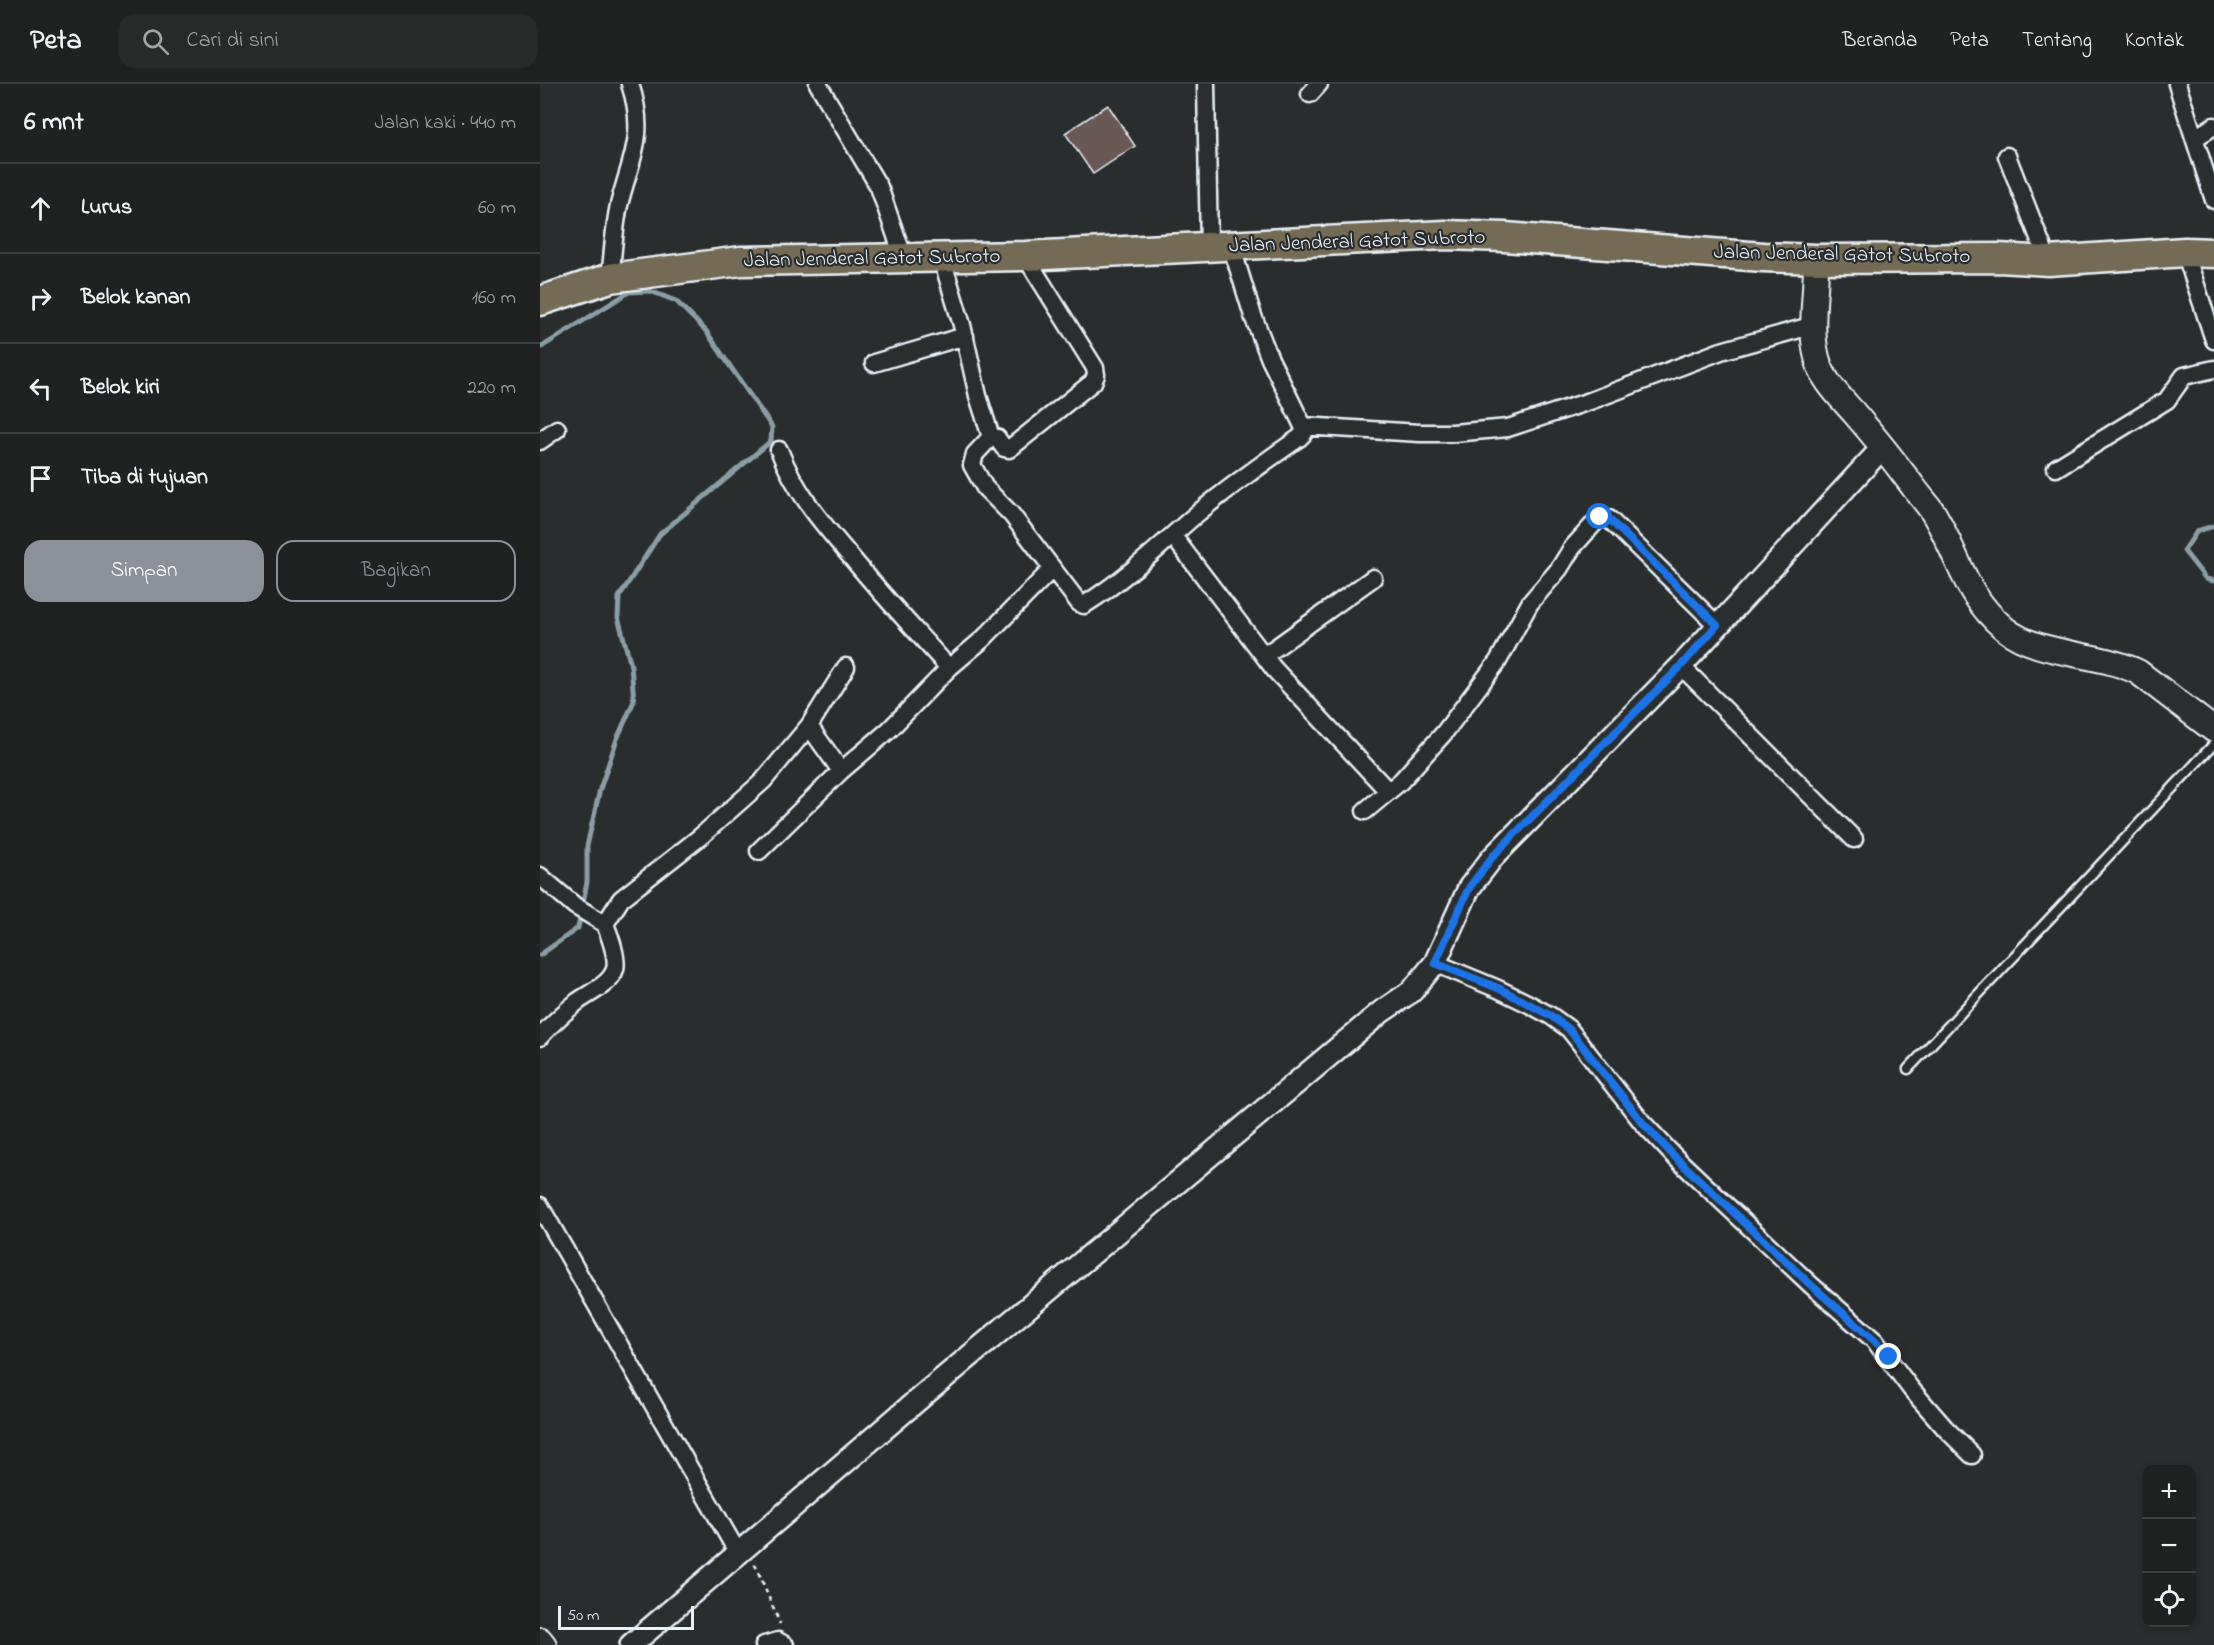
<!DOCTYPE html>
<html lang="id">
<meta charset="utf-8">
<style>
:root{--surface:#202222;--page:#282a2a;--text:#f1f3f6;--muted:#a2a4a5;--line:#3d3f40;--accent:#8c9099}
body{margin:0;font-family:"Indie Flower",sans-serif;background:var(--page);color:var(--text)}
.controls{position:absolute;right:18px;bottom:18px;display:grid;overflow:hidden;border-radius:12px;box-shadow:0 3px 9px #0003}
.controls button{width:54px;height:54px;display:grid;place-items:center;padding:0;border:0;border-bottom:2px solid var(--line);background:var(--surface);color:var(--text);font:30px sans-serif}
.scale{position:absolute;left:18px;bottom:15px;width:136px;box-sizing:border-box;padding-left:6px;border:3px solid #e8f1f8;border-top:0;font-size:16px;line-height:21px;white-space:nowrap;color:#e8f1f8;-webkit-text-stroke:4px #2a2d2e;paint-order:stroke}
.stop{position:absolute;width:18px;height:18px;margin:-14px;border:4px solid #1a73e8;border-radius:50%;background:#fff}
.stop.end{background:#1a73e8;border-color:#fff;box-shadow:0 2px 6px #0008}
.list{margin:0;padding:0;list-style:none}
h2{display:flex;justify-content:space-between;align-items:center;height:78px;margin:0;padding:0 24px;font-size:26px}
h2 small{font-size:20px;font-weight:400;color:var(--muted)}
.list li{display:grid;grid-template-columns:39px 1fr auto;gap:18px;align-items:center;box-sizing:border-box;height:90px;padding:0 24px;border-top:2px solid var(--line)}
.list b{display:block;font-size:22px;white-space:nowrap}
.list em{font-size:20px;font-style:normal;color:var(--muted)}
.actions{display:flex;gap:12px;padding:18px 24px}
.actions a{flex:1;padding:14px 0;border:2px solid var(--accent);border-radius:18px;text-align:center;font-size:21px;color:var(--accent)}
.actions .main{background:var(--accent);color:#fff}
.icon{flex:none;width:33px;height:33px;fill:none;stroke:currentColor;stroke-width:2;stroke-linecap:round;stroke-linejoin:round}
.map{position:relative;flex:none;width:1674px;height:1561px;overflow:hidden}
header{display:flex;align-items:center;gap:36px;box-sizing:border-box;height:84px;padding:0 30px;background:var(--surface);border-bottom:2px solid var(--line)}
header strong{font-size:28px}
nav{display:flex;gap:33px;margin-inline-start:auto;font-size:21px}
.search{width:420px;height:54px;background:var(--page);display:flex;align-items:center;gap:15px;box-sizing:border-box;padding:0 21px;border-radius:18px;color:var(--muted);font-size:22px}
main{display:flex}
aside{flex:1;background:var(--surface)}
.map>svg:first-child{display:block}
</style>
<header>
<strong>Peta</strong>
<div class="search"><svg class="icon" aria-label="search" viewBox="0 0 24 24"><circle cx="10" cy="10" r="6"/><path d="M15 15l6 6"/></svg>Cari di sini</div>
<nav><a>Beranda</a><a>Peta</a><a>Tentang</a><a>Kontak</a></nav>
</header>
<main>
<aside>
<h2>6 mnt<small>Jalan kaki · 440 m</small></h2>
<ul class="list">
<li><svg class="icon" aria-label="ahead" viewBox="0 0 24 24"><path d="M12 20V5M6 11l6-6 6 6"/></svg><div><b>Lurus</b></div><em>60 m</em></li>
<li><svg class="icon" aria-label="right" viewBox="0 0 24 24"><path d="M7 20v-9h11M14 6l5 5-5 5"/></svg><div><b>Belok kanan</b></div><em>160 m</em></li>
<li><svg class="icon" aria-label="left" viewBox="0 0 24 24"><path d="M17 20v-9H6M10 6l-5 5 5 5"/></svg><div><b>Belok kiri</b></div><em>220 m</em></li>
<li><svg class="icon" aria-label="arrive" viewBox="0 0 24 24"><path d="M6 21V4h12l-3 4 3 4H6"/></svg><div><b>Tiba di tujuan</b></div></li>
</ul>
<div class="actions"><a class="main">Simpan</a><a>Bagikan</a></div>
</aside>
<div class="map">
<svg width="1674" height="1561" viewBox="0 0 1674 1561">
<rect width="100%" height="100%" fill="#2a2d2e"/>
<filter id="ink" filterUnits="userSpaceOnUse"><feTurbulence type="fractalNoise" baseFrequency=".0167" numOctaves="2"/><feDisplacementMap in="SourceGraphic" scale="12" xChannelSelector="R" yChannelSelector="G"/><feConvolveMatrix kernelMatrix="1 2 1 2 8 2 1 2 1" color-interpolation-filters="sRGB"/></filter>
<g filter="url(#ink)">
<g fill="none" stroke-linecap="round" stroke-linejoin="round">
<path stroke="#899ea5" stroke-width="5" d="M0 264 89 208 110 207 136 217 166 247 232 343 231 357 120 450 79 513 78 533 91 582 94 617 77 655 60 705 47 762V798L38 844 0 871
M1674 442 1657 447 1644 467 1666 495 1674 497"/>
</g>
<path fill="#6b5954" stroke="#e8f1f8" stroke-width="1.5" d="M568 21 595 62 553 90 525 49Z"/>
<g fill="none" stroke-linecap="round" stroke-linejoin="round">
<g stroke="#e8f1f8" stroke-width="13">
<path id="service" d="M1368 985 1674 660"/>
</g>
<g stroke="#e8f1f8" stroke-width="21">
<path id="minor" d="M278 0 339 103 363 172
M666 0 669 164
M1637 0 1674 116
M770 10 779 0
M1655 54 1674 42
M1467 72 1508 177
M1645 168 1674 256
M401 172 422 241 438 312 451 353
M485 172 555 284 556 291 553 298 469 365 464 364 457 354 451 353 435 370 432 381 445 404 471 430 539 519 544 521C583 497 618 464 652 434 686 405 723 379 759 354L764 349 763 342 730 275 713 232 691 161
M70 194C73 170 74 144 79 121 91 73 107 51 90 0
M334 279 425 252
M763 342 880 349H913L968 344 1050 317 1181 267 1274 241
M0 357 17 345
M239 366C256 409 281 438 311 473 342 511 376 547 409 584
M1516 384 1627 316 1644 292 1674 285
M633 452 734 585 848 707
M724 572 833 494
M1141 582 1314 755
M269 642 301 687
M825 727 861 697 904 649 958 577 990 519 1019 485 1032 464 1060 433 1069 435 1177 541
M219 767 301 687 349 646 409 584 443 555 512 485
M0 792 35 822 65 840
M895 879 958 905 987 919 1011 932 1029 945 1102 1038 1134 1072 1271 1201 1335 1257 1371 1305 1405 1344 1432 1371
M0 953C10 941 25 928 37 918 49 909 71 900 75 885 78 874 69 850 65 840L81 815 160 753 223 697 269 642 306 583
M0 1122 199 1471
M224 1561 238 1557 245 1561"/>
</g>
<g stroke="#e8f1f8" stroke-width="26">
<path id="tertiary" d="M91 1561 387 1308 841 928 872 907 895 879 929 804 953 773 1141 582 1343 363"/>
</g>
<g stroke="#e8f1f8" stroke-width="28">
<path id="secondary" d="M1276 175C1277 210 1267 250 1280 283 1287 301 1303 316 1315 330 1335 353 1354 377 1372 401 1379 411 1388 420 1394 430 1419 472 1424 511 1465 545 1499 572 1558 568 1598 588L1674 646
M0 1556 4 1561"/>
</g>
<g stroke="#e8f1f8" stroke-width="33">
<path id="trunk" d="M0 217 70 194 201 177 485 172 905 151 965 153 1223 173 1276 175 1459 174 1508 177 1645 168 1674 169"/>
</g>
<path stroke="#e8f1f8" stroke-width="3" stroke-dasharray="4.5 4.5" stroke-linecap="butt" d="M215 1480 240 1540"/>
<use href="#service" stroke="#2a2d2e" stroke-width="8"/>
<use href="#minor" stroke="#2a2d2e" stroke-width="16"/>
<use href="#tertiary" stroke="#2a2d2e" stroke-width="21"/>
<use href="#secondary" stroke="#2a2d2e" stroke-width="24"/>
<use href="#trunk" stroke="#746b52" stroke-width="28"/>
</g>
</g>
<g fill="none" stroke-linecap="round" stroke-linejoin="round" filter="url(#ink)">
<path stroke="#1a73e8" stroke-width="8" d="M1060 433 1069 435 1177 541 1141 582 953 772 929 804 895 879 958 904 987 919 1011 932 1029 945 1102 1038 1134 1072 1271 1201 1335 1257 1349 1273"/>
</g>
<g text-anchor="middle" dominant-baseline="central" stroke-width="4.5" stroke-linejoin="round" paint-order="stroke">
<g font-size="21" fill="#e8f1f8" stroke="#2a2d2e">
<text transform="translate(817 158) rotate(-2)">Jalan Jenderal Gatot Subroto</text>
<text transform="translate(1302 171) rotate(1)">Jalan Jenderal Gatot Subroto</text>
<text transform="translate(332 175) rotate(-1)">Jalan Jenderal Gatot Subroto</text>
</g>
</g>
</svg>
<div class="controls">
<button>+</button>
<button>−</button>
<button><svg class="icon" aria-label="locate" viewBox="0 0 24 24"><circle cx="12" cy="12" r="6"/><path d="M12 2v4M12 18v4M2 12h4M18 12h4"/></svg></button>
</div>
<div class="scale">50 m</div>
<div class="stop" style="left:1060px;top:433px"></div>
<div class="stop end" style="left:1349px;top:1273px"></div>
</div>
</main>
